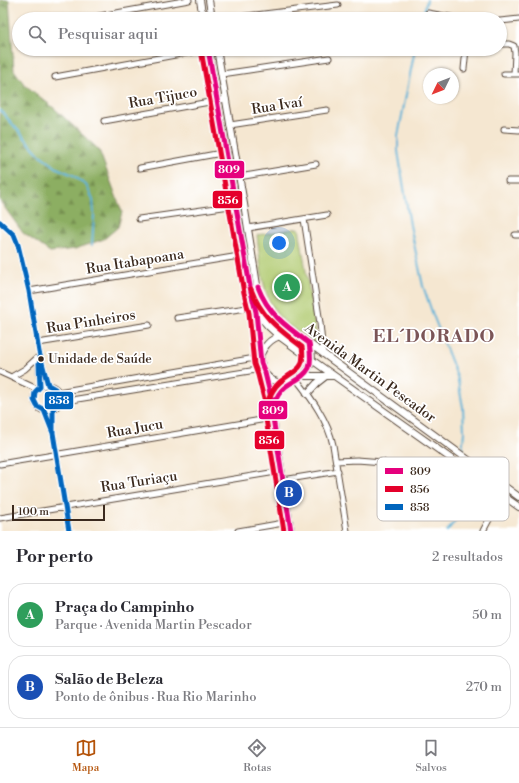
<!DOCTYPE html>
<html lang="pt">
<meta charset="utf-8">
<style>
:root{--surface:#fff;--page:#f2f2f3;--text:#2b2b33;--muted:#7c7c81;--line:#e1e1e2;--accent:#b45309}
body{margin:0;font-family:"Libre Bodoni",serif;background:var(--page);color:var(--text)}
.compass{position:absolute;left:423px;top:68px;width:36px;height:36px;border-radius:50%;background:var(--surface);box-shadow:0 1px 3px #0004;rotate:227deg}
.scale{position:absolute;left:12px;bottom:10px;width:93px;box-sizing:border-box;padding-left:4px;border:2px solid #3b2a1e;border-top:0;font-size:11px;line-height:14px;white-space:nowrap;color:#3b2a1e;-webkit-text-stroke:3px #fff;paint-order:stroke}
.you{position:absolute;left:279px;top:243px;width:14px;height:14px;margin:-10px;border:3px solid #fff;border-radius:50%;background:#1a73e8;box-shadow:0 0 0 6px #1a73e833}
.badge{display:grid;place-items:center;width:26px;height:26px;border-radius:50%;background:var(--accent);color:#fff;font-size:13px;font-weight:700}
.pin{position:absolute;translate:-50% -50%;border:2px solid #fff;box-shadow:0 1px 4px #0006}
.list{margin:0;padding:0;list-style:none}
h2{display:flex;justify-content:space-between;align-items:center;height:52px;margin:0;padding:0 16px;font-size:17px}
h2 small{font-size:13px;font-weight:400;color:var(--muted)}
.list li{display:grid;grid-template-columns:26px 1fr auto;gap:12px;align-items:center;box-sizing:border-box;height:64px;margin:0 8px 8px;padding:0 8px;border:1px solid var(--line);border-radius:16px}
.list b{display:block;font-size:15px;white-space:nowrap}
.list p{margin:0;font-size:13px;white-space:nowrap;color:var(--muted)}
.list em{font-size:13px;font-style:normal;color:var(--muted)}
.icon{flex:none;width:22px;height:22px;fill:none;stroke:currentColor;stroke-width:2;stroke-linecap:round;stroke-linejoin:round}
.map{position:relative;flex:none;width:519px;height:531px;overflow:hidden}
.search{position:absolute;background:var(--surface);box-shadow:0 1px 3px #0004;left:12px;right:12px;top:12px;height:44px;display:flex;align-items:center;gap:10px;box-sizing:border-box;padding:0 14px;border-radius:22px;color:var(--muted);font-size:15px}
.sheet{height:196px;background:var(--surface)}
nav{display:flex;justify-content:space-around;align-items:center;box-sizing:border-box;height:56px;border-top:1px solid var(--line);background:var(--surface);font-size:11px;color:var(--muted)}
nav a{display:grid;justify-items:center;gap:2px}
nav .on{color:var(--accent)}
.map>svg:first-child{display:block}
</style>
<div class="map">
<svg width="519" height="531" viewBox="0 0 519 531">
<defs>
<pattern id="forest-firs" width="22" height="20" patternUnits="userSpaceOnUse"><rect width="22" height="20" fill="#8cae62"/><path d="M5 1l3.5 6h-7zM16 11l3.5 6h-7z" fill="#748e50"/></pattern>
</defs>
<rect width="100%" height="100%" fill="#fff"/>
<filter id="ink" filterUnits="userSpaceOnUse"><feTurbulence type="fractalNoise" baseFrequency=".025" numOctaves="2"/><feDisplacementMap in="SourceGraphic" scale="8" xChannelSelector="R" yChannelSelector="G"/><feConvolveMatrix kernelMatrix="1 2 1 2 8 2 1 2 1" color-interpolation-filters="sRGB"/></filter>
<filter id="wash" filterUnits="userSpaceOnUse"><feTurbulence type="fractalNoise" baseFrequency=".012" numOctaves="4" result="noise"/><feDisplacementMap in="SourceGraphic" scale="16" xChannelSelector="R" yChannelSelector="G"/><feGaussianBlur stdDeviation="0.9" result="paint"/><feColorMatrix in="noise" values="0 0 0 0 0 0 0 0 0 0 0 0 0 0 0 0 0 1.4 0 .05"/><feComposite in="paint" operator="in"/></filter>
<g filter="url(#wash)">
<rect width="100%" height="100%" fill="#f5e7d1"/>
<path fill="url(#forest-firs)" stroke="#646c40" d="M0 0H9L14 70 24 84 55 109 99 150 122 212 118 227 104 239 75 249 50 252 23 233 0 201Z"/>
<path fill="#b0ca70" stroke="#767a47" d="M299 228 318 345C308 338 297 332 287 324 261 302 261 266 257 235Z"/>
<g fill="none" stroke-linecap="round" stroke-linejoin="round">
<path stroke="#5bb2d8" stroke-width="2" d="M422 19 427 0
M415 49 398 136V151L410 225 423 286 433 315 457 376 463 407 464 432 462 452
M0 110 39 154 57 168 73 175 86 185 93 199 94 215 92 245
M447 531 455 521 462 506 459 484 460 472"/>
</g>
</g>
<g filter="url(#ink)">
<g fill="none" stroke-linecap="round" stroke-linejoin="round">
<g stroke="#574639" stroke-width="7">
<path id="minor" d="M428 13 461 19
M83 19 189 0
M222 19 338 5
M500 21 519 19
M500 44H509L514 46 515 53 514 74
M464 69 466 49
M222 74 329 58
M504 74H519
M55 77 208 49
M104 121 226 99
M230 125 327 110
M504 129 519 130
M140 168 227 152
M239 177 316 164
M508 181H519
M139 219 244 204
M304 219 320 323 323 354
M0 222 14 235 18 245 29 291 39 352 48 385
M248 228 327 215
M515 235H519
M29 291 245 255
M177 318 254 307
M38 343 149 325
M38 359 40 387
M0 372 37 389
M13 376 25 369 38 357
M297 380C312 399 328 421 333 445L347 531
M34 398a13 13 0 1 1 26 0a13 13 0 1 1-26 0Z
M58 392 261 357
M59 402 263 369
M53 409V433L69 531
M44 410 52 431
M336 461 357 460 383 462
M0 464 273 418
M283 480 338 471
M0 518 282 471
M238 531 289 522
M483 531 502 495"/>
</g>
<g stroke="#574639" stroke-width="8">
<path id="tertiary" d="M200 0 203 19
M209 0 212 19
M208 49 251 292 256 312 268 326 279 336 312 360 519 507
M217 49 244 204 257 285C264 309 276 318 295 333L519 497
M256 312C257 326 258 360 264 371 274 392 307 382 311 362 313 356 311 349 309 343
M261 354C268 338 279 335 295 333
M265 373 273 406V418L291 531
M302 376H334
M307 394 317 383 326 376
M273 405 278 392 290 383"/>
</g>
<use href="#minor" stroke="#fff" stroke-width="5"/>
<use href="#tertiary" stroke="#fff" stroke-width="6"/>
<g stroke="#fff" stroke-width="8">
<path id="bus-1" d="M208 49 251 292 256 312 261 363 265 373 273 406V418L291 531
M258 287C268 314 287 327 309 343 310 351 312 360 309 368 304 378 292 381 284 388 278 393 276 399 273 406"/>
</g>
<g stroke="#fff" stroke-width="8">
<path id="bus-2" d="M201 50 244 293 249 313 254 364 258 375 266 407V419L284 531
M251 289C261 317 280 330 302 347 306 371 295 369 280 382 273 388 270 395 267 403"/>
</g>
<g stroke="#fff" stroke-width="8">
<path id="bus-3" d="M0 222 14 235 18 245 29 291 39 352 48 385 55 389 59 395V402L53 409V433L69 531
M39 363 40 387 35 392 34 400 37 406 44 410 53 433"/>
</g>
<use href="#bus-1" stroke="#e5007d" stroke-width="5"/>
<use href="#bus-2" stroke="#e4002b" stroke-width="5"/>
<use href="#bus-3" stroke="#0065bd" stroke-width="5"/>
</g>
</g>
<circle fill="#3b2a1e" stroke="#fff" stroke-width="1.5" cx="41" cy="359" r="3.5"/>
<g text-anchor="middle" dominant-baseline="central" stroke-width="3.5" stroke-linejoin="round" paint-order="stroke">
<g font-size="13" fill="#3b2a1e" stroke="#fff" text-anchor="start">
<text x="48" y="359">Unidade de Saúde</text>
</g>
<g font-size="14" fill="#3b2a1e" stroke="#fff">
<text transform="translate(163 98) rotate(-10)">Rua Tijuco</text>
<text transform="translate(277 106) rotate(-9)">Rua Ivaí</text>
<text transform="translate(135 262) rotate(-9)">Rua Itabapoana</text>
<text transform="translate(91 322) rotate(-9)">Rua Pinheiros</text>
<text transform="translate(370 373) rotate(36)">Avenida Martin Pescador</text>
<text transform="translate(135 429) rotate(-10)">Rua Jucu</text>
<text transform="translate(139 482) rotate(-9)">Rua Turiaçu</text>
</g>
<g font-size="18" font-weight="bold" letter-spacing="1" fill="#7b5557" stroke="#fff">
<text x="434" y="336">EL´DORADO</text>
</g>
</g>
<rect x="377" y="457" width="132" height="64" rx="6" fill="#fff" stroke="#c4bfbc" stroke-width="1"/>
<rect x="385" y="468" width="18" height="6" fill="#e5007d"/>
<rect x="385" y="486" width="18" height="6" fill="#e4002b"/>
<rect x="385" y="504" width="18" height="6" fill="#0065bd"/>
<g font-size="11" fill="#3b2a1e">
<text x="410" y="475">809</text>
<text x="410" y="493">856</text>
<text x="410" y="511">858</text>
</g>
<g stroke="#fff" stroke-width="1.5">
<rect x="214" y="160" width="31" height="19" rx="4" fill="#e5007d"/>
<rect x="212" y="190" width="31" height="19" rx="4" fill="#e4002b"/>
<rect x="44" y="391" width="30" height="19" rx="4" fill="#0065bd"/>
<rect x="258" y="400" width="30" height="20" rx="4" fill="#e5007d"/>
<rect x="254" y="430" width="31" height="20" rx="4" fill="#e4002b"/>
</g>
<g font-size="11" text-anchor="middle" font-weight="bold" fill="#fff">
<text x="229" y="173">809</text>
<text x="228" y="204">856</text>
<text x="59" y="404">858</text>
<text x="273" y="414">809</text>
<text x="269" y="444">856</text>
</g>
</svg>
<svg class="compass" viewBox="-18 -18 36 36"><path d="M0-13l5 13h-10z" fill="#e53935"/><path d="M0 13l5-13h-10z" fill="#7c7c81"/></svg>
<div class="scale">100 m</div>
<div class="you"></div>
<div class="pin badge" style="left:287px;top:287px;background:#2e9e5b">A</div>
<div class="pin badge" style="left:289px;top:493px;background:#1a4fb4">B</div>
<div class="search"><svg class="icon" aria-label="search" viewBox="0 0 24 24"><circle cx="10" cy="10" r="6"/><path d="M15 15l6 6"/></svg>Pesquisar aqui</div>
</div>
<section class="sheet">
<h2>Por perto<small>2 resultados</small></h2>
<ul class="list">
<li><span class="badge" style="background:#2e9e5b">A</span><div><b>Praça do Campinho</b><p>Parque · Avenida Martin Pescador</p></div><em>50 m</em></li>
<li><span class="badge" style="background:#1a4fb4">B</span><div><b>Salão de Beleza</b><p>Ponto de ônibus · Rua Rio Marinho</p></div><em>270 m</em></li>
</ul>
</section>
<nav>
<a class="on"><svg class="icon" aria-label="map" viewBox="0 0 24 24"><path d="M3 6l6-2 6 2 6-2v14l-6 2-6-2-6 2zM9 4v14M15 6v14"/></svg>Mapa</a>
<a><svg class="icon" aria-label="directions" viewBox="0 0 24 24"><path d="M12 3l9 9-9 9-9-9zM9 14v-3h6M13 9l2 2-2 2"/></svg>Rotas</a>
<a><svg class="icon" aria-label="saved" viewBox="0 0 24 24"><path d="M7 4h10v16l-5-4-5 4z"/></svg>Salvos</a>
</nav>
